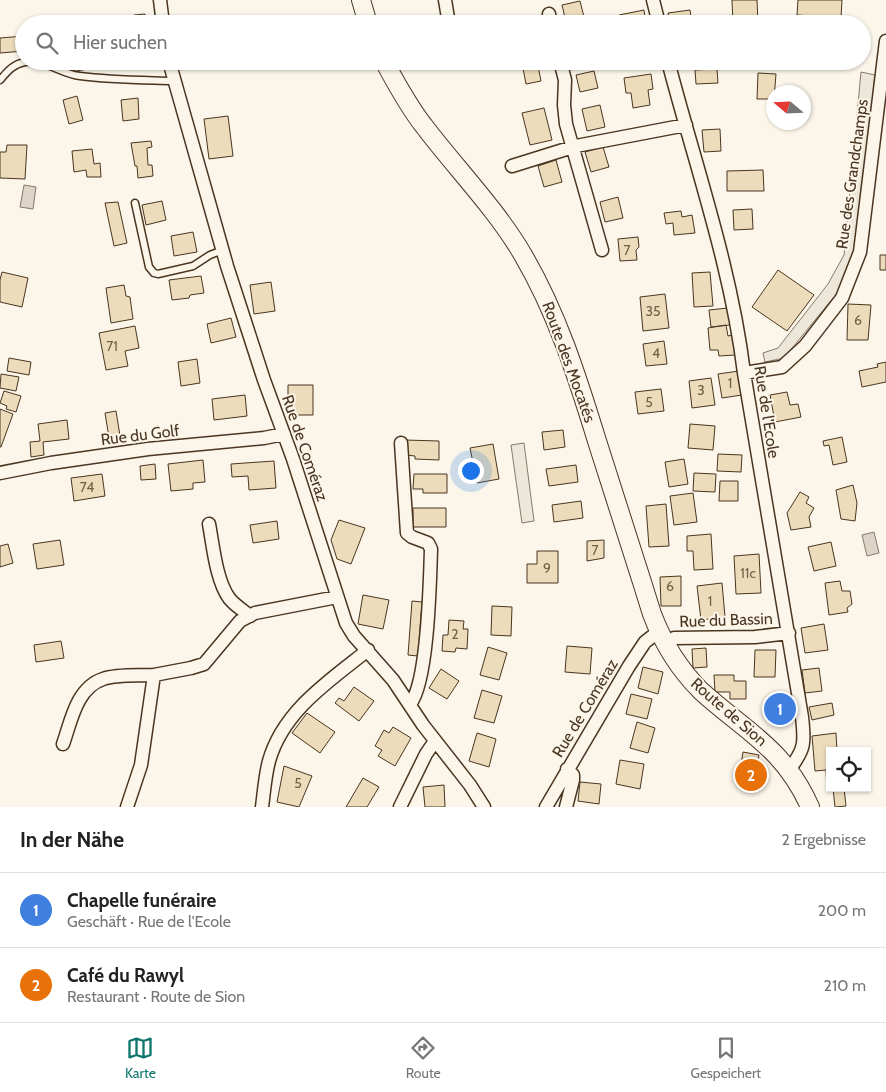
<!DOCTYPE html>
<html lang="de">
<meta charset="utf-8">
<style>
:root{--surface:#fff;--page:#f6f6f6;--text:#222;--muted:#767676;--line:#e0e0e0;--accent:#0f766e}
body{margin:0;font-family:Cabin,sans-serif;background:var(--page);color:var(--text)}
.controls{position:absolute;right:15px;bottom:15px;display:grid;overflow:hidden;border-radius:0px;box-shadow:0 1px 4px #0004}
.controls button{width:45px;height:45px;display:grid;place-items:center;padding:0;border:0;border-bottom:1px solid var(--line);background:var(--surface);color:var(--text);font:25px sans-serif}
.compass{position:absolute;left:766px;top:85px;width:45px;height:45px;border-radius:50%;background:var(--surface);box-shadow:0 1px 4px #0004;rotate:289deg}
.you{position:absolute;left:470px;top:470px;width:18px;height:18px;margin:-12px;border:4px solid #fff;border-radius:50%;background:#1a73e8;box-shadow:0 0 0 8px #1a73e833}
.badge{display:grid;place-items:center;width:32px;height:32px;border-radius:50%;background:var(--accent);color:#fff;font-size:16px;font-weight:700}
.pin{position:absolute;translate:-50% -50%;border:2px solid #fff;box-shadow:0 1px 5px #0006}
.list{margin:0;padding:0;list-style:none}
h2{display:flex;justify-content:space-between;align-items:center;height:65px;margin:0;padding:0 20px;font-size:21px}
h2 small{font-size:16px;font-weight:400;color:var(--muted)}
.list li{display:grid;grid-template-columns:32px 1fr auto;gap:15px;align-items:center;box-sizing:border-box;height:75px;padding:0 20px;border-top:1px solid var(--line)}
.list b{display:block;font-size:19px;white-space:nowrap}
.list p{margin:0;font-size:16px;white-space:nowrap;color:var(--muted)}
.list em{font-size:16px;font-style:normal;color:var(--muted)}
.icon{flex:none;width:28px;height:28px;fill:none;stroke:currentColor;stroke-width:2;stroke-linecap:round;stroke-linejoin:round}
.map{position:relative;flex:none;width:886px;height:807px;overflow:hidden}
.search{position:absolute;background:var(--surface);box-shadow:0 1px 4px #0004;left:15px;right:15px;top:15px;height:55px;display:flex;align-items:center;gap:12px;box-sizing:border-box;padding:0 18px;border-radius:28px;color:var(--muted);font-size:19px}
.sheet{height:215px;background:var(--surface)}
nav{display:flex;justify-content:space-around;align-items:center;box-sizing:border-box;height:70px;border-top:1px solid var(--line);background:var(--surface);font-size:14px;color:var(--muted)}
nav a{display:grid;justify-items:center;gap:2px}
nav .on{color:var(--accent)}
.map>svg:first-child{display:block}
</style>
<div class="map">
<svg width="886" height="807" viewBox="0 0 886 807">
<rect width="100%" height="100%" fill="#fbf6e9"/>
<path fill="#ede7d9" stroke="#887966" d="M861 72 875 75 856 256 838 292 784 358 765 362 763 353 778 348 828 284 844 255Z
M524 443 534 521 522 523 511 445Z"/>
<path fill="#dcd4c6" stroke="#887966" d="M24 185 36 187 33 209 20 207Z
M874 532 879 553 867 556 862 535Z"/>
<path fill="#ecdcbc" stroke="#4a3520" d="M732 0H757L758 24H733Z
M798 0H842L841 18 797 15Z
M580 1 584 17 566 22 562 5Z
M644 10 646 24H621L619 15Z
M690 10 692 24H670L668 13Z
M145 14 146 23 135 24 134 15Z
M432 16 433 24H410L409 19Z
M24 36V51L0 53V38Z
M70 61H91L93 68 71 72Z
M532 61H537L541 81 526 84 522 63Z
M717 69 718 83 696 84 695 70Z
M594 71 598 88 580 92 576 75Z
M758 73 776 74 774 99H757Z
M651 74 653 89 648 90 650 105 633 108 631 93H626L624 78Z
M77 96 83 120 69 124 63 100Z
M138 98 139 119 123 121 121 100Z
M600 105 605 127 587 131 582 109Z
M544 108 552 140 530 145 522 113Z
M228 116 233 156 209 159 204 119Z
M720 129 721 151 704 152 702 130Z
M151 141 152 147 147 148 148 165H152L153 176 138 178 137 166H135L131 143Z
M7 145H27L25 179 0 178V152H6Z
M603 147 609 167 591 172 585 152Z
M92 149 94 164 100 163 101 177H87L86 170 74 172 72 151Z
M556 160 562 182 544 187 538 166Z
M763 170 764 191H727V171Z
M618 197 623 218 605 222 600 202Z
M162 201 166 220 146 225 142 205Z
M118 202 127 243 114 246 105 203Z
M752 209 753 229 734 230 733 210Z
M681 211 682 217 692 215 695 233 674 235 673 223 666 224 664 213Z
M193 232 197 252 174 256 171 236Z
M638 237 639 247 636 250 637 260 620 261 618 239Z
M880 255H886V270H880Z
M778 270 814 295 787 331 752 307Z
M2 272 28 278 22 307 0 302V280Z
M710 272 713 306 694 307 692 273Z
M201 276 204 293 190 295 189 298 172 300 169 280Z
M271 282 275 311 254 314 250 285Z
M124 285 126 296 130 297 133 319 111 323 106 288Z
M665 294 669 328 643 331 640 297Z
M848 304 871 305 868 340H847Z
M728 308 730 325 711 327 709 310Z
M231 318 236 337 211 343 207 324Z
M726 325 728 336 733 335 735 355 719 356 718 350H710L708 328Z
M135 326 139 348 125 351 128 366 106 370 99 333Z
M664 341 667 364 646 366 643 344Z
M9 358 31 362 29 375 7 371Z
M197 359 200 383 181 386 178 362Z
M886 362V382L862 387 859 371 878 367 877 364Z
M739 371 742 395 722 398 718 374Z
M1 374 19 377 16 391 0 388Z
M711 378 715 405 692 408 689 381Z
M288 385H313V415H288Z
M661 389 664 411 638 414 635 392Z
M4 391 21 396 16 412 6 409 7 406 0 403Z
M787 392 790 405 798 404 801 417 775 422 770 395Z
M245 395 247 416 214 420 212 399Z
M0 409 13 414 1 447H0Z
M116 411 121 442 110 444 105 413Z
M67 420 69 439 43 442 44 455 31 457 30 442 40 441 38 424Z
M690 424 715 426 713 450 688 448Z
M563 430 565 447 544 450 542 432Z
M842 437 847 462 833 465 829 445 824 446 823 441Z
M405 440 439 441V460L415 459V456L405 455Z
M493 444 499 479 477 483 470 448Z
M718 454 742 455 741 472 717 471Z
M684 459 688 484 669 487 665 462Z
M203 460 205 482 193 483V489L171 491 168 464Z
M274 461 276 488 249 490 248 476 232 477 231 464Z
M155 464 156 479 141 480 140 466Z
M576 465 578 482 549 486 546 469Z
M694 473 716 474 715 492 693 491Z
M102 474 105 496 74 501 71 478Z
M414 474H447V493H423V489H413Z
M720 481H738V501H719Z
M853 485 857 503 855 521 841 519 836 490Z
M800 492 809 497 806 503 814 508 809 517 811 527 791 530 787 513Z
M693 493 697 522 674 525 670 496Z
M581 501 583 518 554 522 552 505Z
M666 504 669 546 649 547 646 506Z
M413 508H446V527H413Z
M339 520 365 528 351 564 337 559 331 540Z
M277 521 279 539 253 543 250 525Z
M711 534 713 569 694 570 693 551H687V536Z
M60 540 64 565 37 569 33 544Z
M604 540V558L587 561V541Z
M831 542 836 566 814 571 808 547Z
M8 544 13 563 0 567V546Z
M537 551H558V583H527V564H537Z
M759 554 761 593 736 594 734 556Z
M681 576V606H661L660 577Z
M840 581 842 591H850L852 604 847 608 848 612 829 615 825 583Z
M722 583 725 617 701 620 697 586Z
M363 595 389 600 383 629 358 624Z
M412 601 422 602 418 656 408 655Z
M492 606 512 607 511 636 491 635Z
M449 620 464 621 463 629H468L467 649 456 648 455 652 442 651 443 635H448Z
M824 624 828 650 805 653 801 628Z
M61 641 64 658 36 662 34 645Z
M567 646 592 648 590 674 565 672Z
M488 647 507 653 499 680 480 675Z
M706 648 707 667 693 668 692 649Z
M755 650H776L775 677H754Z
M643 667 663 672 658 694 638 688Z
M819 668 822 691 805 693 802 670Z
M441 669 459 681 447 699 429 688Z
M714 675H734V681H746V699H730V692H715Z
M354 687 374 701 359 721 335 703 339 698 344 701Z
M482 690 502 696 494 723 474 718Z
M631 694 652 699 647 719 626 714Z
M772 701H790L791 715 773 716 768 712V705Z
M832 703 834 715 812 720 809 707Z
M307 713 335 732 320 753 292 733Z
M637 722 655 728 648 753 630 748Z
M393 727 411 738 395 766 378 756 382 750 375 746 384 730 389 733Z
M477 733 496 739 489 767 469 761Z
M836 733 837 751H830V788H827L826 770 815 771 812 736Z
M743 752 759 755 757 765 764 766 761 788 738 784Z
M620 760 644 764 640 789 616 784Z
M284 766 312 776 299 807 277 802Z
M363 778 379 787 367 807H346Z
M580 782 601 784 599 804 578 801Z
M444 785 445 807H425L423 787Z
M833 788H844L846 806 835 807Z"/>
<g fill="none" stroke-linecap="round" stroke-linejoin="round">
<g stroke="#4a3520" stroke-width="9">
<path id="lane" d="M0 80C7 72 13 64 25 62 45 59 61 74 80 76 111 80 143 80 173 81
M135 203 149 267 154 273 158 274 193 266 210 255 223 250"/>
</g>
<g stroke="#4a3520" stroke-width="15">
<path id="street" d="M160 0 163 24
M445 0 449 24
M653 0 659 24
M549 14 551 24
M169 61 227 266 264 380 293 459 346 623 354 636 393 680 423 725 470 785 484 807
M560 61 565 80 564 105 566 124 602 250
M668 61C695 165 731 266 744 373L802 717C805 743 805 749 789 770
M512 166 576 146 686 125
M744 373 782 367 805 346 842 298 860 252 886 41
M401 443 407 533 412 537 428 543 431 549C430 581 428 683 410 704
M0 473 51 463 148 449 264 438 284 434
M209 524C213 545 216 580 229 598 234 605 243 610 250 616
M664 643 674 638 755 637 789 633
M63 744C71 722 76 688 103 679 118 674 138 676 154 675
M127 807 141 765 154 675 191 668 204 664 240 621 255 613 337 597
M262 807C264 792 265 776 269 761 283 711 329 681 368 650
M400 807 426 754 435 741
M546 807 629 666 645 642 658 632
M566 807 573 780V775L567 769"/>
</g>
<g stroke="#4a3520" stroke-width="20">
<path id="secondary" d="M361 0 368 24
M384 61C396 83 408 106 424 126 455 167 497 210 523 255 557 313 577 376 597 441 615 498 634 556 652 614 663 643 679 669 701 691 745 731 784 748 810 807"/>
</g>
<use href="#lane" stroke="#fbf6e9" stroke-width="6"/>
<use href="#street" stroke="#fbf6e9" stroke-width="12"/>
<use href="#secondary" stroke="#fbf6e9" stroke-width="18"/>
</g>
<g text-anchor="middle" dominant-baseline="central" stroke-width="4" stroke-linejoin="round" paint-order="stroke">
<g font-size="14" fill="#725f47">
<text x="627" y="250">7</text>
<text x="653" y="311">35</text>
<text x="858" y="320">6</text>
<text x="112" y="346">71</text>
<text x="656" y="353">4</text>
<text x="730" y="383">1</text>
<text x="701" y="390">3</text>
<text x="649" y="402">5</text>
<text x="87" y="487">74</text>
<text x="595" y="550">7</text>
<text x="547" y="568">9</text>
<text x="748" y="573">11c</text>
<text x="670" y="586">6</text>
<text x="710" y="601">1</text>
<text x="455" y="634">2</text>
<text x="298" y="783">5</text>
</g>
<g font-size="16" fill="#4a3520" stroke="#fbf6e9">
<text transform="translate(852 174) rotate(-82)">Rue des Grandchamps</text>
<text transform="translate(569 362) rotate(70)">Route des Mocatés</text>
<text transform="translate(767 412) rotate(81)">Rue de l'Ecole</text>
<text transform="translate(140 435) rotate(-7)">Rue du Golf</text>
<text transform="translate(305 448) rotate(71)">Rue de Coméraz</text>
<text transform="translate(726 620) rotate(-2)">Rue du Bassin</text>
<text transform="translate(585 708) rotate(-59)">Rue de Coméraz</text>
<text transform="translate(729 712) rotate(41)">Route de Sion</text>
</g>
</g>
</svg>
<div class="controls">
<button><svg class="icon" aria-label="locate" viewBox="0 0 24 24"><circle cx="12" cy="12" r="6"/><path d="M12 2v4M12 18v4M2 12h4M18 12h4"/></svg></button>
</div>
<svg class="compass" viewBox="-18 -18 36 36"><path d="M0-13l5 13h-10z" fill="#e53935"/><path d="M0 13l5-13h-10z" fill="#767676"/></svg>
<div class="you"></div>
<div class="pin badge" style="left:780px;top:709px;background:#3f7fe0">1</div>
<div class="pin badge" style="left:751px;top:775px;background:#e8710a">2</div>
<div class="search"><svg class="icon" aria-label="search" viewBox="0 0 24 24"><circle cx="10" cy="10" r="6"/><path d="M15 15l6 6"/></svg>Hier suchen</div>
</div>
<section class="sheet">
<h2>In der Nähe<small>2 Ergebnisse</small></h2>
<ul class="list">
<li><span class="badge" style="background:#3f7fe0">1</span><div><b>Chapelle funéraire</b><p>Geschäft · Rue de l'Ecole</p></div><em>200 m</em></li>
<li><span class="badge" style="background:#e8710a">2</span><div><b>Café du Rawyl</b><p>Restaurant · Route de Sion</p></div><em>210 m</em></li>
</ul>
</section>
<nav>
<a class="on"><svg class="icon" aria-label="map" viewBox="0 0 24 24"><path d="M3 6l6-2 6 2 6-2v14l-6 2-6-2-6 2zM9 4v14M15 6v14"/></svg>Karte</a>
<a><svg class="icon" aria-label="directions" viewBox="0 0 24 24"><path d="M12 3l9 9-9 9-9-9zM9 14v-3h6M13 9l2 2-2 2"/></svg>Route</a>
<a><svg class="icon" aria-label="saved" viewBox="0 0 24 24"><path d="M7 4h10v16l-5-4-5 4z"/></svg>Gespeichert</a>
</nav>
